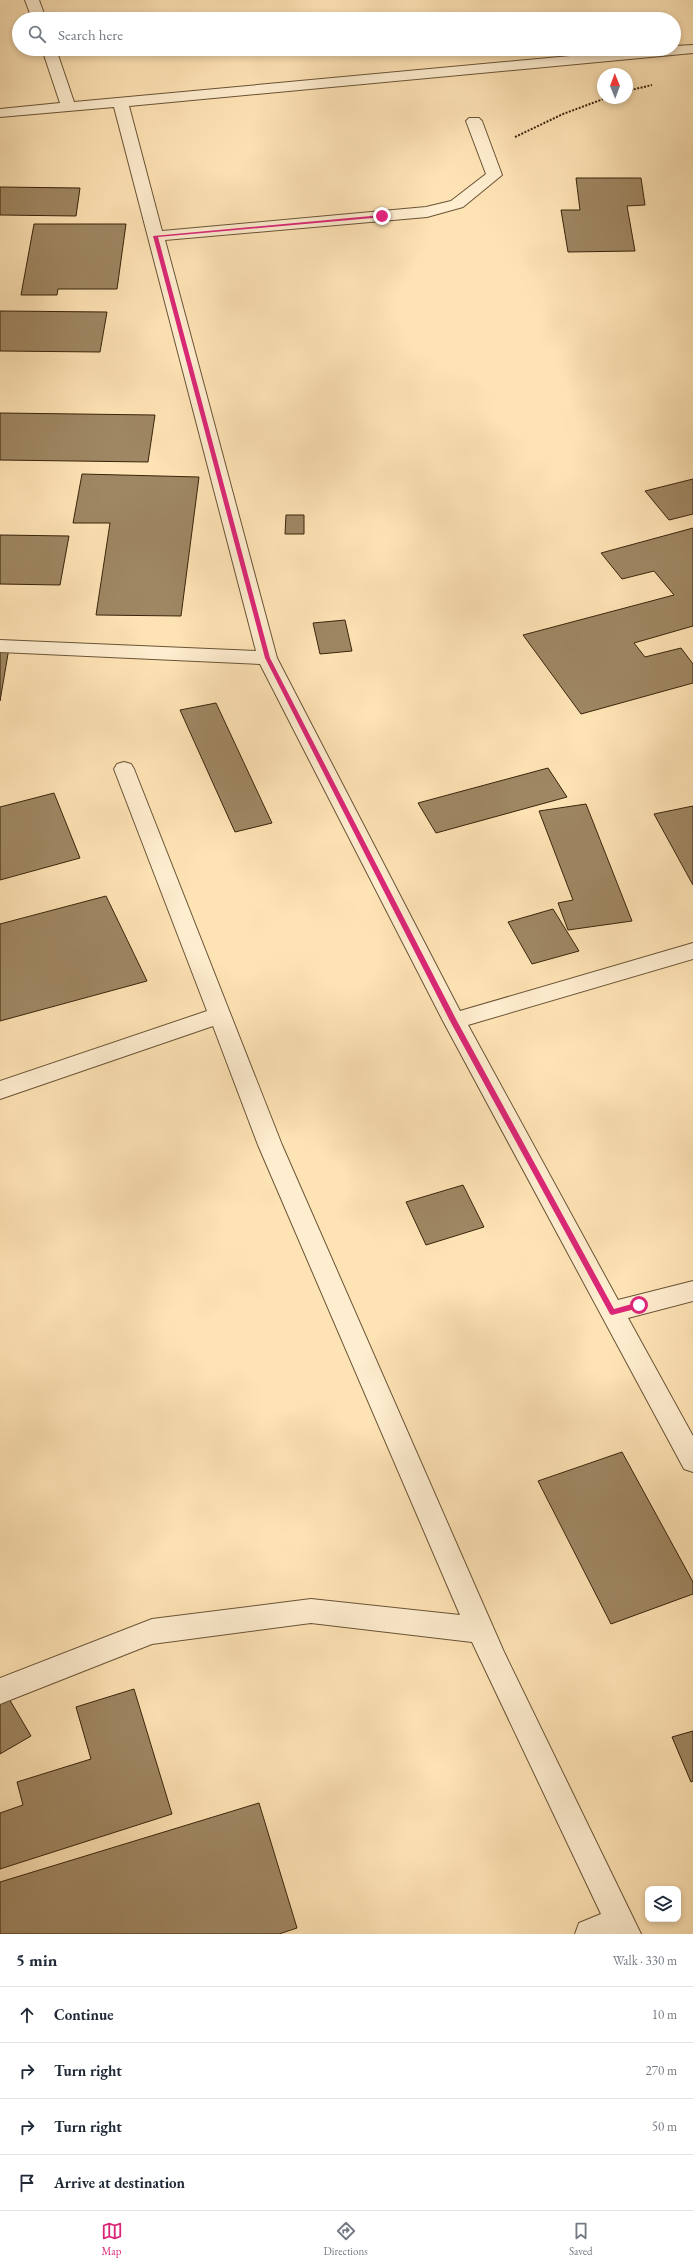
<!DOCTYPE html>
<meta charset="utf-8">
<style>
:root{--surface:#fff;--page:#f6f6f7;--text:#1f2937;--muted:#747a83;--line:#e0e1e3;--accent:#db2777}
body{margin:0;font-family:"EB Garamond",serif;background:var(--page);color:var(--text)}
.controls{position:absolute;right:12px;bottom:12px;display:grid;overflow:hidden;border-radius:8px;box-shadow:0 2px 6px #0003}
.controls button{width:36px;height:36px;display:grid;place-items:center;padding:0;border:0;border-bottom:1px solid var(--line);background:var(--surface);color:var(--text);font:20px sans-serif}
.compass{position:absolute;left:597px;top:68px;width:36px;height:36px;border-radius:50%;background:var(--surface);box-shadow:0 2px 6px #0003;rotate:359deg}
.stop{position:absolute;width:12px;height:12px;margin:-9px;border:3px solid #db2777;border-radius:50%;background:#fff}
.stop.end{background:#db2777;border-color:#fff;box-shadow:0 1px 4px #0008}
.list{margin:0;padding:0;list-style:none}
h2{display:flex;justify-content:space-between;align-items:center;height:52px;margin:0;padding:0 16px;font-size:17px}
h2 small{font-size:13px;font-weight:400;color:var(--muted)}
.list li{display:grid;grid-template-columns:26px 1fr auto;gap:12px;align-items:center;box-sizing:border-box;height:56px;padding:0 16px;border-top:1px solid var(--line)}
.list b{display:block;font-size:15px;white-space:nowrap}
.list em{font-size:13px;font-style:normal;color:var(--muted)}
.icon{flex:none;width:22px;height:22px;fill:none;stroke:currentColor;stroke-width:2;stroke-linecap:round;stroke-linejoin:round}
.map{position:relative;flex:none;width:693px;height:1934px;overflow:hidden}
.search{position:absolute;background:var(--surface);box-shadow:0 2px 6px #0003;left:12px;right:12px;top:12px;height:44px;display:flex;align-items:center;gap:10px;box-sizing:border-box;padding:0 14px;border-radius:22px;color:var(--muted);font-size:15px}
.sheet{height:276px;background:var(--surface)}
nav{display:flex;justify-content:space-around;align-items:center;box-sizing:border-box;height:56px;border-top:1px solid var(--line);background:var(--surface);font-size:11px;color:var(--muted)}
nav a{display:grid;justify-items:center;gap:2px}
nav .on{color:var(--accent)}
.map>svg:first-child{display:block}
</style>
<div class="map">
<svg width="693" height="1934" viewBox="0 0 693 1934">
<rect width="100%" height="100%" fill="#fee3b5"/>
<filter id="stains"><feTurbulence type="fractalNoise" baseFrequency=".005" numOctaves="4"/><feColorMatrix values="0 0 0 0 .2 0 0 0 0 .09 0 0 0 0 .02 0 0 0 .5 -.17"/></filter>
<radialGradient id="worn" r=".72"><stop offset=".6" stop-color="#630" stop-opacity="0"/><stop offset="1" stop-color="#630" stop-opacity=".3"/></radialGradient>
<path fill="#9f8763" stroke="#39240b" d="M576 178H641L645 205 627 206 635 251 568 252 561 210H580Z
M0 187 80 188 76 216 0 215Z
M34 224H126L117 289H58L57 295H21Z
M0 311 107 312 100 352 0 351Z
M0 413 155 415 148 462 0 460Z
M82 474 199 477 181 616 96 615 110 523H73Z
M693 479V514L669 520 645 491Z
M286 515H304V534H285Z
M693 528V626L634 643 645 657 681 648 693 664V683L581 714 523 635 674 595 654 571 622 579 601 553Z
M0 535 69 536 60 585 0 584Z
M345 620 352 651 320 654 313 623Z
M0 648H9L0 701Z
M216 703 272 823 235 832 180 710Z
M548 768 567 797 436 833 418 803Z
M54 793 80 858 0 880V807Z
M586 804 632 921 568 930 558 903 573 900 539 811Z
M693 806V885L654 814Z
M106 896 147 981 0 1021V924Z
M553 909 579 951 532 964 508 922Z
M463 1185 484 1227 426 1245 406 1202Z
M622 1452 693 1582V1594L611 1624 538 1481Z
M134 1689 172 1814 0 1869V1813L23 1805 17 1782 91 1759 76 1707Z
M8 1697 31 1736 0 1754V1701Z
M693 1731V1781L691 1782 672 1737Z
M259 1803 297 1928 279 1934H0V1882Z"/>
<g fill="none" stroke-linecap="round" stroke-linejoin="round">
<g stroke="#6a5436" stroke-width="2">
<path id="minor" d="M25 0H39L46 19H32Z
M693 45V53L129 106 162 231 426 207 451 201 486 174 466 121 469 118H479L482 121 502 175 463 207 427 217 165 240 277 658 460 1011 693 943V959L468 1025 618 1300 693 1281V1301L628 1318 693 1436V1472L684 1469 443 1021 260 664 0 652V640L256 651 114 107 0 117V109L60 103 42 49H56L74 102 646 49H674V46Z
M124 762 131 764 134 769 282 1145 504 1652 641 1934H575L579 1923 601 1914 472 1642 311 1623 152 1644 0 1704V1678L152 1619 311 1599 460 1615 258 1145 213 1026 0 1099V1081L207 1011 114 769 117 764Z"/>
</g>
<path stroke="#39240b" stroke-width="2" stroke-dasharray="2 1.5" stroke-linecap="butt" d="M627 91 652 85
M515 137 563 114 606 98"/>
<use href="#minor" fill="#feedcf" fill-rule="evenodd"/>
</g>
<path fill="#db2777" d="M382 215 384 217 158 237 270 658 457 1021 614 1309 639 1302 643 1305 639 1308 612 1315 610 1314 450 1021 265 658 153 236Z"/>
<rect width="100%" height="100%" filter="url(#stains)"/>
<rect width="100%" height="100%" fill="url(#worn)"/>
</svg>
<div class="controls">
<button><svg class="icon" aria-label="layers" viewBox="0 0 24 24"><path d="M12 4l9 5-9 5-9-5zM3 14l9 5 9-5"/></svg></button>
</div>
<svg class="compass" viewBox="-18 -18 36 36"><path d="M0-13l5 13h-10z" fill="#e53935"/><path d="M0 13l5-13h-10z" fill="#747a83"/></svg>
<div class="stop" style="left:639px;top:1305px"></div>
<div class="stop end" style="left:382px;top:216px"></div>
<div class="search"><svg class="icon" aria-label="search" viewBox="0 0 24 24"><circle cx="10" cy="10" r="6"/><path d="M15 15l6 6"/></svg>Search here</div>
</div>
<section class="sheet">
<h2>5 min<small>Walk · 330 m</small></h2>
<ul class="list">
<li><svg class="icon" aria-label="ahead" viewBox="0 0 24 24"><path d="M12 20V5M6 11l6-6 6 6"/></svg><div><b>Continue</b></div><em>10 m</em></li>
<li><svg class="icon" aria-label="right" viewBox="0 0 24 24"><path d="M7 20v-9h11M14 6l5 5-5 5"/></svg><div><b>Turn right</b></div><em>270 m</em></li>
<li><svg class="icon" aria-label="right" viewBox="0 0 24 24"><path d="M7 20v-9h11M14 6l5 5-5 5"/></svg><div><b>Turn right</b></div><em>50 m</em></li>
<li><svg class="icon" aria-label="arrive" viewBox="0 0 24 24"><path d="M6 21V4h12l-3 4 3 4H6"/></svg><div><b>Arrive at destination</b></div></li>
</ul>
</section>
<nav>
<a class="on"><svg class="icon" aria-label="map" viewBox="0 0 24 24"><path d="M3 6l6-2 6 2 6-2v14l-6 2-6-2-6 2zM9 4v14M15 6v14"/></svg>Map</a>
<a><svg class="icon" aria-label="directions" viewBox="0 0 24 24"><path d="M12 3l9 9-9 9-9-9zM9 14v-3h6M13 9l2 2-2 2"/></svg>Directions</a>
<a><svg class="icon" aria-label="saved" viewBox="0 0 24 24"><path d="M7 4h10v16l-5-4-5 4z"/></svg>Saved</a>
</nav>
